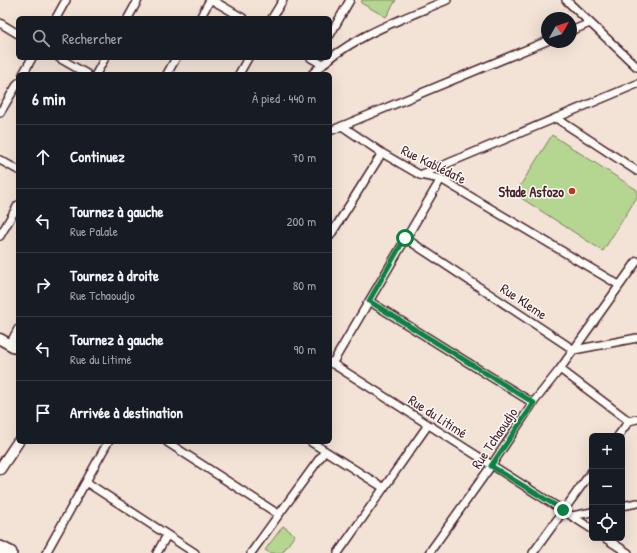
<!DOCTYPE html>
<html lang="fr">
<meta charset="utf-8">
<style>
:root{--surface:#171b24;--page:#242831;--text:#f1f3f6;--muted:#9ea1a6;--line:#363941}
body{margin:0;font-family:"Patrick Hand",sans-serif;background:var(--page);color:var(--text)}
.controls{position:absolute;right:12px;bottom:12px;display:grid;overflow:hidden;border-radius:6px;box-shadow:0 4px 16px #0002}
.controls button{width:36px;height:36px;display:grid;place-items:center;padding:0;border:0;border-bottom:1px solid var(--line);background:var(--surface);color:var(--text);font:20px sans-serif}
.compass{position:absolute;left:541px;top:12px;width:36px;height:36px;border-radius:50%;background:var(--surface);box-shadow:0 4px 16px #0002;rotate:51deg}
.stop{position:absolute;width:12px;height:12px;margin:-9px;border:3px solid #0b8043;border-radius:50%;background:#fff}
.stop.end{background:#0b8043;border-color:#fff;box-shadow:0 1px 4px #0008}
.list{margin:0;padding:0;list-style:none}
h2{display:flex;justify-content:space-between;align-items:center;height:52px;margin:0;padding:0 16px;font-size:17px}
h2 small{font-size:13px;font-weight:400;color:var(--muted)}
.list li{display:grid;grid-template-columns:26px 1fr auto;gap:12px;align-items:center;box-sizing:border-box;height:64px;padding:0 16px;border-top:1px solid var(--line)}
.list b{display:block;font-size:15px;white-space:nowrap}
.list p{margin:0;font-size:13px;white-space:nowrap;color:var(--muted)}
.list em{font-size:13px;font-style:normal;color:var(--muted)}
.icon{flex:none;width:22px;height:22px;fill:none;stroke:currentColor;stroke-width:2;stroke-linecap:round;stroke-linejoin:round}
.map{position:relative;flex:none;width:637px;height:553px;overflow:hidden}
.search{position:absolute;background:var(--surface);box-shadow:0 4px 16px #0002;left:16px;top:16px;width:316px;height:44px;display:flex;align-items:center;gap:10px;box-sizing:border-box;padding:0 14px;border-radius:6px;color:var(--muted);font-size:15px}
.panel{position:absolute;background:var(--surface);box-shadow:0 4px 16px #0002;left:16px;top:72px;width:316px;height:372px;border-radius:6px}
.map>svg:first-child{display:block}
</style>
<div class="map">
<svg width="637" height="553" viewBox="0 0 637 553">
<rect width="100%" height="100%" fill="#f2e3d6"/>
<filter id="ink" filterUnits="userSpaceOnUse"><feTurbulence type="fractalNoise" baseFrequency=".025" numOctaves="2"/><feDisplacementMap in="SourceGraphic" scale="8" xChannelSelector="R" yChannelSelector="G"/><feConvolveMatrix kernelMatrix="1 2 1 2 8 2 1 2 1" color-interpolation-filters="sRGB"/></filter>
<g filter="url(#ink)">
<path fill="#b5d690" stroke="#807a5e" d="M362 0H396L386 17 361 3Z
M552 135 637 190V197L603 251 515 194Z
M283 526 295 535 282 553H270L265 550Z"/>
<g fill="none" stroke-linecap="round" stroke-linejoin="round">
<g stroke="#4a1f2b" stroke-width="10">
<path id="street" d="M212 0 243 18
M566 0 637 67
M56 18 66 0
M128 18 138 0
M200 18 210 0
M272 18 283 0
M0 23 18 34
M571 31 590 23
M330 35 350 0
M59 58 87 74
M311 58 323 65
M23 74 32 58
M96 74 105 58
M167 74 176 58
M239 74 248 58
M312 74C349 37 400 20 447 0
M0 113 18 83
M556 118 637 171
M342 126 382 153 420 175 441 179 619 285
M330 131 547 41
M0 160 18 170
M420 175 637 84
M0 236 18 205
M330 236 382 153
M405 238 574 350 637 338
M369 301 533 403
M10 344 18 329
M330 362 592 529
M332 364 441 179
M560 369 629 421
M618 436 629 421 637 419
M167 442 278 514
M311 442 384 488
M86 482 195 553
M622 506 637 503
M572 516 592 512
M605 538 628 553
M46 553 108 442
M157 553 167 535
M251 553 325 451
M338 553 428 425
M429 553 491 466 533 403 560 369 637 261
M533 553 592 471"/>
</g>
<g stroke="#4a1f2b" stroke-width="13">
<path id="secondary" d="M0 339 18 349
M0 469 18 442"/>
</g>
<g stroke="#4a1f2b" stroke-width="16">
<path id="highway" d="M0 548 10 553"/>
</g>
<use href="#street" stroke="#fdfcf7" stroke-width="7"/>
<use href="#secondary" stroke="#fdfcf7" stroke-width="10"/>
<use href="#highway" stroke="#fdfcf7" stroke-width="13"/>
</g>
</g>
<g fill="none" stroke-linecap="round" stroke-linejoin="round" filter="url(#ink)">
<path stroke="#0b8043" stroke-width="5" d="M405 238 369 301 534 403 491 466 563 510"/>
</g>
<circle fill="#c8321e" stroke="#fdfcf7" stroke-width="1.5" cx="572" cy="191" r="4"/>
<g text-anchor="middle" dominant-baseline="central" stroke-width="3" stroke-linejoin="round" paint-order="stroke">
<g font-size="14" fill="#4a1f2b" stroke="#fdfcf7">
<text transform="translate(434 164) rotate(26)">Rue Kablédafe</text>
<text transform="translate(524 301) rotate(34)">Rue Kleme</text>
<text transform="translate(438 416) rotate(33)">Rue du Litimé</text>
<text transform="translate(494 438) rotate(-56)">Rue Tchaoudjo</text>
</g>
<g font-size="14" font-weight="bold" fill="#4a1f2b" stroke="#fdfcf7" text-anchor="end">
<text x="564" y="191">Stade Asfozo</text>
</g>
</g>
</svg>
<div class="controls">
<button>+</button>
<button>−</button>
<button><svg class="icon" aria-label="locate" viewBox="0 0 24 24"><circle cx="12" cy="12" r="6"/><path d="M12 2v4M12 18v4M2 12h4M18 12h4"/></svg></button>
</div>
<svg class="compass" viewBox="-18 -18 36 36"><path d="M0-13l5 13h-10z" fill="#e53935"/><path d="M0 13l5-13h-10z" fill="#9ea1a6"/></svg>
<div class="stop" style="left:405px;top:238px"></div>
<div class="stop end" style="left:563px;top:510px"></div>
<div class="search"><svg class="icon" aria-label="search" viewBox="0 0 24 24"><circle cx="10" cy="10" r="6"/><path d="M15 15l6 6"/></svg>Rechercher</div>
<section class="panel">
<h2>6 min<small>À pied · 440 m</small></h2>
<ul class="list">
<li><svg class="icon" aria-label="ahead" viewBox="0 0 24 24"><path d="M12 20V5M6 11l6-6 6 6"/></svg><div><b>Continuez</b></div><em>70 m</em></li>
<li><svg class="icon" aria-label="left" viewBox="0 0 24 24"><path d="M17 20v-9H6M10 6l-5 5 5 5"/></svg><div><b>Tournez à gauche</b><p>Rue Palale</p></div><em>200 m</em></li>
<li><svg class="icon" aria-label="right" viewBox="0 0 24 24"><path d="M7 20v-9h11M14 6l5 5-5 5"/></svg><div><b>Tournez à droite</b><p>Rue Tchaoudjo</p></div><em>80 m</em></li>
<li><svg class="icon" aria-label="left" viewBox="0 0 24 24"><path d="M17 20v-9H6M10 6l-5 5 5 5"/></svg><div><b>Tournez à gauche</b><p>Rue du Litimé</p></div><em>90 m</em></li>
<li><svg class="icon" aria-label="arrive" viewBox="0 0 24 24"><path d="M6 21V4h12l-3 4 3 4H6"/></svg><div><b>Arrivée à destination</b></div></li>
</ul>
</section>
</div>
